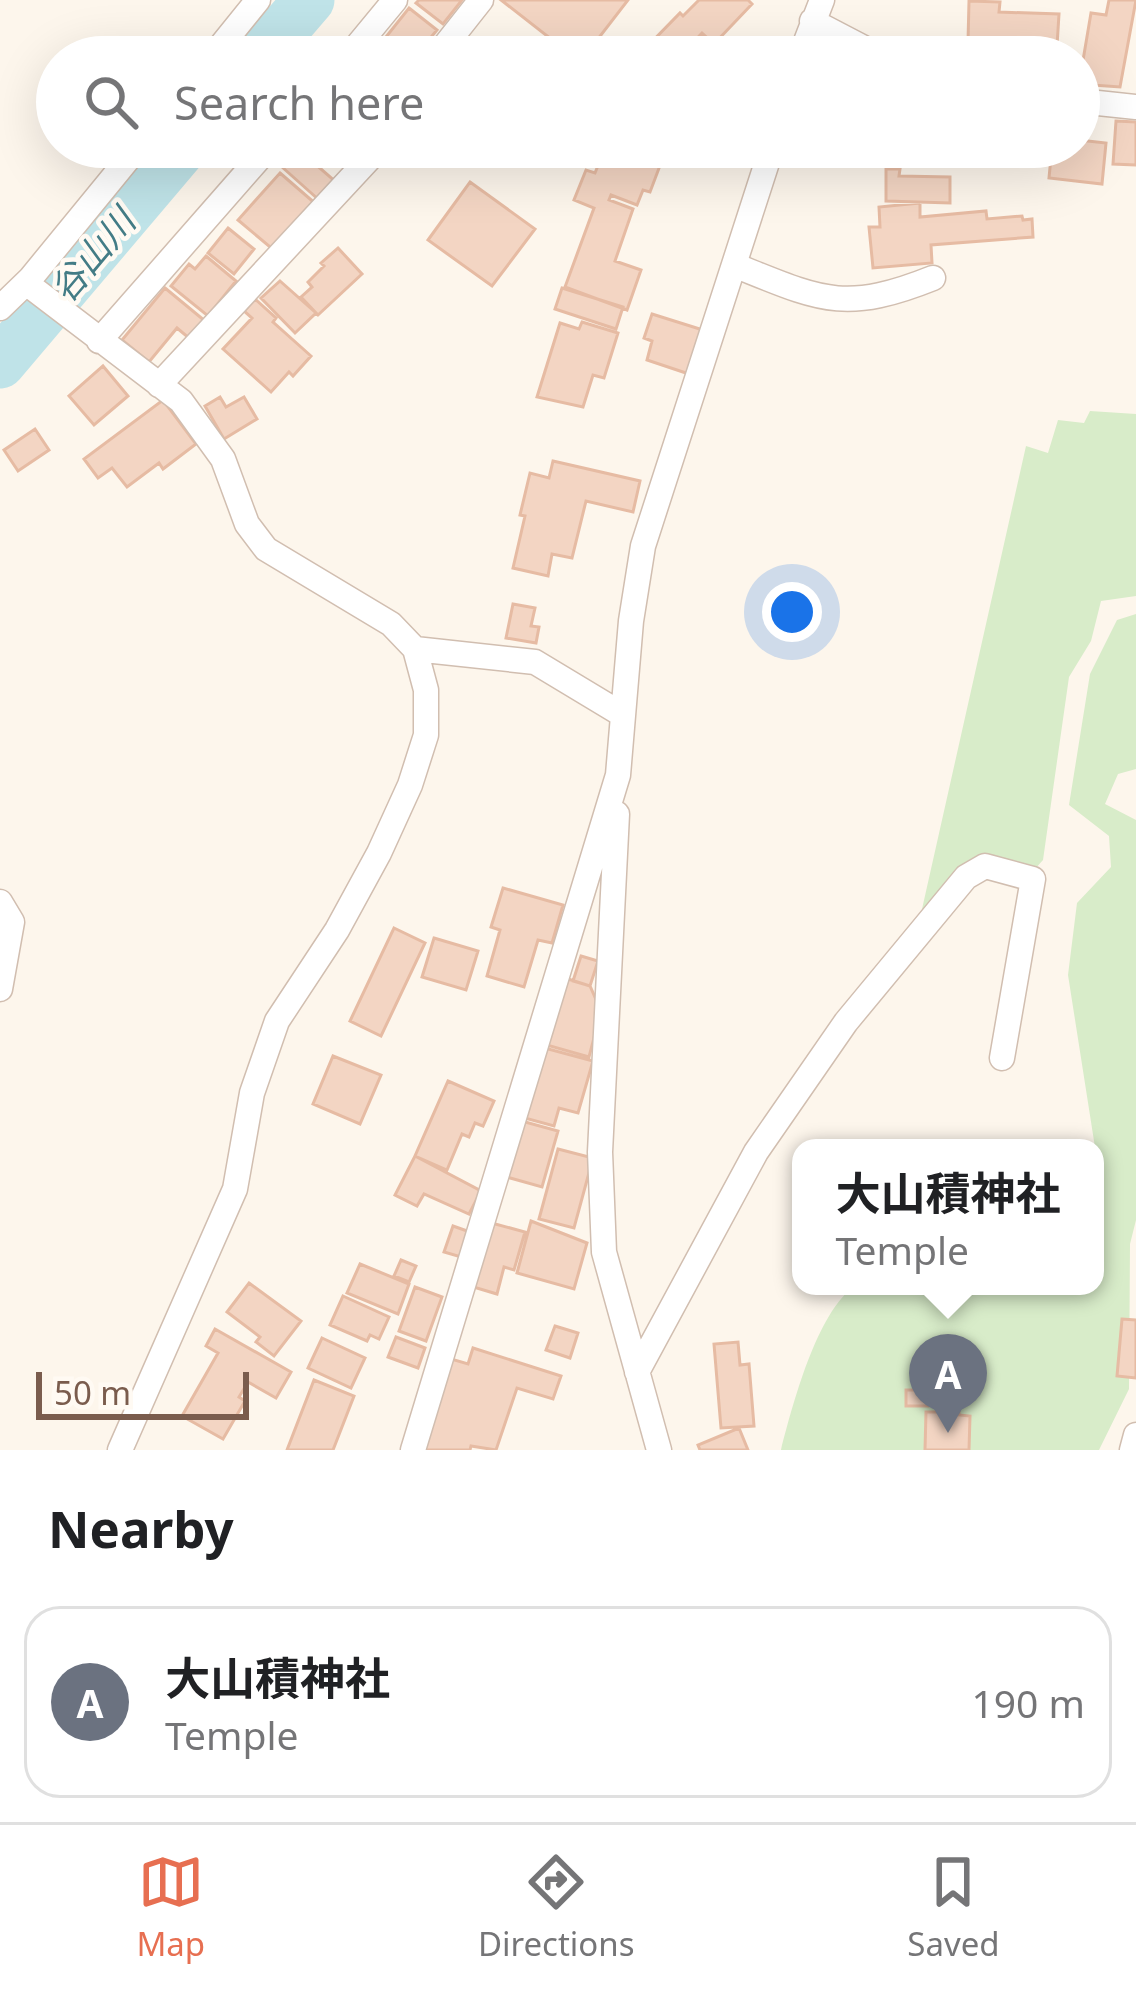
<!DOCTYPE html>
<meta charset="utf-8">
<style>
:root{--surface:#fff;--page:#f2f2f2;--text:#202124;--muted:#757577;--line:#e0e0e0;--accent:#e76f51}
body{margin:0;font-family:"Noto Sans","Noto Sans JP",sans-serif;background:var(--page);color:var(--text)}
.scale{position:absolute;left:36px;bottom:30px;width:213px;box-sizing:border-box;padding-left:12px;border:6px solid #7a5c4d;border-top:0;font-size:33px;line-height:42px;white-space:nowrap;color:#7a5c4d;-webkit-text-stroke:9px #fffaf3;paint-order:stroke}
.you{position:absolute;left:792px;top:612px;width:42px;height:42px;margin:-30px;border:9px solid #fff;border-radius:50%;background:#1a73e8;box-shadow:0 0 0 18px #1a73e833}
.badge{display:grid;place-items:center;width:78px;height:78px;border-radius:50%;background:var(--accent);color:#fff;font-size:39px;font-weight:700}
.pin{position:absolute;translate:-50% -99px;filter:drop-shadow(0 3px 6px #0008)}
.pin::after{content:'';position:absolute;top:63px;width:42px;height:36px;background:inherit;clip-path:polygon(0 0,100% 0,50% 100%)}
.popup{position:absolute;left:792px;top:1139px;width:312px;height:156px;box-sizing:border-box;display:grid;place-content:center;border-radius:24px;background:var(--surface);filter:drop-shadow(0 3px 9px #0005);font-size:39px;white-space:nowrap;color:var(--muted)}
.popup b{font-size:45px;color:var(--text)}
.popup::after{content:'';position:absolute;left:50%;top:100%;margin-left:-24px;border:24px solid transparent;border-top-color:var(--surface)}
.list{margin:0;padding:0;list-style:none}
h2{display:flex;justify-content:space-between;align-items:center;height:156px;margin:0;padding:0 48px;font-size:51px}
h2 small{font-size:39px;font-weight:400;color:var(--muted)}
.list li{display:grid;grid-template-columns:78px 1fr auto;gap:36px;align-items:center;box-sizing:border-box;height:192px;margin:0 24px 24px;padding:0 24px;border:3px solid var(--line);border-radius:36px}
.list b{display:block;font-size:45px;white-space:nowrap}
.list p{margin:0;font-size:39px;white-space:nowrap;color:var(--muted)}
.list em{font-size:39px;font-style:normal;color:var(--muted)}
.icon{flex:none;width:66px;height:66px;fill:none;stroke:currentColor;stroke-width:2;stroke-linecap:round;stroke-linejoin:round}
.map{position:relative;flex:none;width:1136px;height:1450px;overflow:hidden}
.search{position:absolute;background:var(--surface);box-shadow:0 12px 48px #0002;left:36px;right:36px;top:36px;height:132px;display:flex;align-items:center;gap:30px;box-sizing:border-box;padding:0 42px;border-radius:66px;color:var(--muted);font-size:45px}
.sheet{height:372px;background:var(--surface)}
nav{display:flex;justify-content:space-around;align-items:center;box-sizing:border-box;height:168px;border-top:3px solid var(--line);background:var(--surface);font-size:33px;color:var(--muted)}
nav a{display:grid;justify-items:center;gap:6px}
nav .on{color:var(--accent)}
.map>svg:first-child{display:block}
</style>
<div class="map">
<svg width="1136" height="1450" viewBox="0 0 1136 1450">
<rect width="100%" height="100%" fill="#fdf6ec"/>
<path fill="#d8ecc9" d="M1090 411 1136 414V596L1101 601 1091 641 1069 677 1043 860 1034 870 989 858H972L920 918 1026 446 1048 453 1058 420 1084 423Z
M1136 614V769L1118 774 1105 804 1136 820V1220L1130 1244 1129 1389 1099 1450H781C792 1407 817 1311 855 1286H1095L1097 1160 1068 975 1077 903 1111 867 1109 836 1069 805 1090 674 1117 620Z"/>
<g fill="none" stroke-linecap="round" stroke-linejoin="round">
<path stroke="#bfe3e8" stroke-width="51" d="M260 57 309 0
M0 363 183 147"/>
</g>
<path fill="#f3d5c3" stroke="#e6bba3" stroke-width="3" d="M419 0H462L443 24 416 3Z
M501 0H628L584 57H574Z
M699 0H748L752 4 714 44 702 33 679 57H637L680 13 683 16Z
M1109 0H1136L1120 87 1079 84 1091 13 1106 15Z
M969 1 1000 2 999 12 1059 14 1057 46 968 42Z
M409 8 437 30 418 53 422 57H370Z
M1116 121 1136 122V165L1113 164Z
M1079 140 1106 143 1102 184 1049 178 1052 147H1079Z
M611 147H667L650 192 643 190 637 205 611 195 609 200 633 209 615 261 641 270 627 310 565 287 594 208 574 200 586 170 595 173 603 153 608 155Z
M298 149 336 182 319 200 282 167Z
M886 169H900L899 176 950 177V203L886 201Z
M280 173 317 205 276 252 238 220Z
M470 182 535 229 492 286 428 240Z
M920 203V217L986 211 987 219 1022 216 1023 220 1032 219 1033 237 931 245 932 263 873 268 869 227H880L879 207Z
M228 228 254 249 234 274 208 253Z
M338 248 362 274 318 315 301 297 312 287 308 282 324 266 321 263Z
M206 256 236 281 208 316 171 286 189 264 195 269Z
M280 281 316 313 295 333 261 298Z
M165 288 205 321 190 339 177 328 149 362 122 340Z
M562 288 623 307 616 329 555 309Z
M255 299 276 318 273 322 311 356 293 376 289 372 271 392 223 349 252 318 244 311Z
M652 314 703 330 689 374 647 360 652 341 644 338Z
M582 322 618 333 604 378 593 375 583 407 537 397 560 323 579 329Z
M103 366 128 396 94 425 69 396Z
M220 397 226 407 244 397 257 419 224 439 205 406Z
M163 400 196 444 163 469 159 463 127 487 112 468 98 478 84 459Z
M35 429 49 450 18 471 4 450Z
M553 461 640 481 633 512 586 501 572 558 552 554 548 576 513 568 525 516 520 515 530 473 549 478Z
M513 604 535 608 531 626 539 627 536 643 506 638Z
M503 888 563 905 552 943 538 940 524 987 487 976 500 930 491 927Z
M394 928 425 943 381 1036 350 1021Z
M434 938 478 951 466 990 422 977Z
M581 956 598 961 590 986 573 981Z
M565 978 590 986 601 1011 589 1057 543 1044Z
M541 1047 593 1061 578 1113 559 1108 554 1126 521 1117Z
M333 1056 381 1075 360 1124 313 1104Z
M448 1081 494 1101 483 1126 475 1123 469 1137 462 1134 447 1170 415 1156Z
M518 1120 558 1131 542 1187 503 1176Z
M558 1149 593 1158 574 1228 539 1219Z
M415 1156 481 1191 469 1214 424 1194 417 1206 395 1195Z
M531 1221 587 1243 574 1289 517 1273Z
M488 1222 525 1232 514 1270 504 1267 497 1294 470 1286Z
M453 1226 470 1232 461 1257 444 1252Z
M401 1260 416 1266 409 1282 394 1276Z
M360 1264 409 1284 398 1314 347 1293Z
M249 1283 301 1321 274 1356 256 1342 260 1337 227 1312Z
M415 1287 442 1297 426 1341 399 1331Z
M343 1296 389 1317 379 1339 370 1335 367 1341 330 1325Z
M1122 1319 1136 1320V1378L1117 1376Z
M555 1326 578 1333 570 1358 546 1350Z
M215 1329 291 1372 276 1398 248 1382 239 1397 245 1401 223 1439 182 1416 218 1353 206 1346Z
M396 1337 425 1348 418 1368 388 1357Z
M322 1338 365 1358 351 1388 308 1368Z
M738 1342 740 1365 749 1364 754 1426 721 1428 714 1344Z
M473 1348 561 1376 553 1399 517 1388 496 1450 471 1446 470 1450H418L448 1358 468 1364Z
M314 1380 354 1396 333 1450H287Z
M906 1390H928V1406H906Z
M938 1399H959V1415L970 1416 969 1450H925L926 1412H938Z
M739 1428 748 1450H700L698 1445Z"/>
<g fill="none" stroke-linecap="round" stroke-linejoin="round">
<g stroke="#d1beb0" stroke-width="27">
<path id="street" d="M812 21 881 57
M212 57 258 0
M348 57 395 0
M436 57 481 0
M800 57 822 0
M1079 101 1136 107
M734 265C819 299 843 314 933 278
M26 283 181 401 223 459 247 524 266 549 391 624 415 649 535 662 623 715
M0 308 30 279 138 147
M99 341 269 147
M159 385 380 147
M617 814 600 1152 604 1252 659 1450
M0 902 12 922 0 989
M637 1372 756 1152 846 1022 966 877 985 866 1033 879 1002 1058
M120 1450 235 1189 252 1093 277 1021 337 930 379 853 410 785 426 735V690L415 649
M413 1450 618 775 631 621 643 546 772 147
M1132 1450 1136 1435"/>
</g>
<use href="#street" stroke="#fff" stroke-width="24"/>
</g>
<g text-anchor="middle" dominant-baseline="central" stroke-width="9" stroke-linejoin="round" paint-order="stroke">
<g font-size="36" font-style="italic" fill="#437c86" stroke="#fffaf3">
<text transform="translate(92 255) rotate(-50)">谷山川</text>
</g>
</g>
</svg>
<div class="scale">50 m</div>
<div class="you"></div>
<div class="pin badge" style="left:948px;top:1433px;background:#6b7280">A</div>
<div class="popup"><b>大山積神社</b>Temple</div>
<div class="search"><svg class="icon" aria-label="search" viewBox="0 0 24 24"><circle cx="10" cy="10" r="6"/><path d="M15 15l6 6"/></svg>Search here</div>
</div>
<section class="sheet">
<h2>Nearby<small></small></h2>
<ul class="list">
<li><span class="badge" style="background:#6b7280">A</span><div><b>大山積神社</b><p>Temple</p></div><em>190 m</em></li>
</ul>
</section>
<nav>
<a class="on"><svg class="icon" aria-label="map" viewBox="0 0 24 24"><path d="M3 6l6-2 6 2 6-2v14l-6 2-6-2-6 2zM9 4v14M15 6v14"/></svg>Map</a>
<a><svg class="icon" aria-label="directions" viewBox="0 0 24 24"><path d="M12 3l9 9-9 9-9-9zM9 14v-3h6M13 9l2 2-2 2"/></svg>Directions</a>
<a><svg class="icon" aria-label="saved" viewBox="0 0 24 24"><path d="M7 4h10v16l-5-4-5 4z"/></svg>Saved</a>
</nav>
